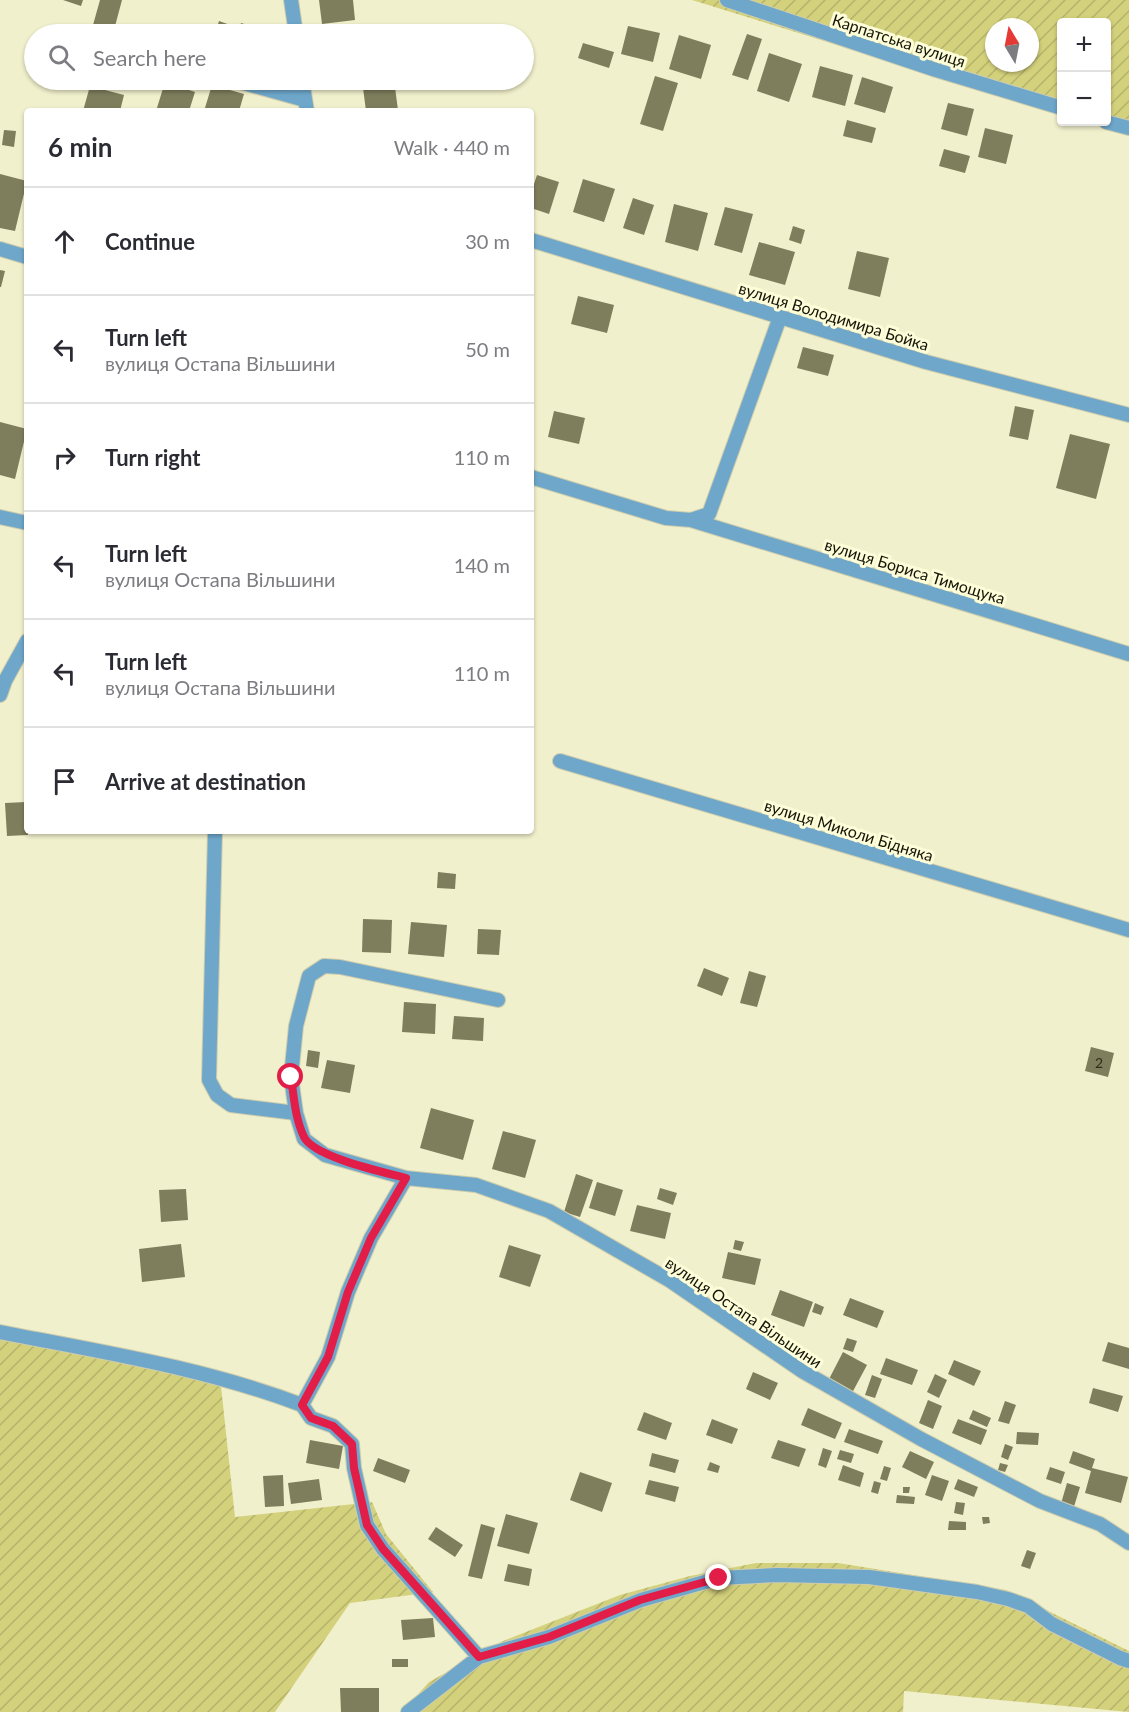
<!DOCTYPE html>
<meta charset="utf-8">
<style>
:root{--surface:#fff;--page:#f7f7f7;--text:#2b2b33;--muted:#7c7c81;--line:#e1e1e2}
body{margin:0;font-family:Lato,sans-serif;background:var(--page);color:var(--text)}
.controls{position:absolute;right:18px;top:18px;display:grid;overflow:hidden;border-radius:6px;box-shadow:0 2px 4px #0004}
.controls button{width:54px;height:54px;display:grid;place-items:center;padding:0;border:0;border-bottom:2px solid var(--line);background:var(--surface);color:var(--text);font:30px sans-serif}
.compass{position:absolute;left:985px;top:18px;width:54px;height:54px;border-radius:50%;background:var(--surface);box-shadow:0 2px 4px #0004;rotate:350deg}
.stop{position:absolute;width:18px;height:18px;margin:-14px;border:4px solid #e11d48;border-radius:50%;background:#fff}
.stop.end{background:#e11d48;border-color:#fff;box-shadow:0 2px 6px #0008}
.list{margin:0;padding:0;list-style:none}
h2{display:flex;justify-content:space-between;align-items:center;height:78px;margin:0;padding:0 24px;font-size:26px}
h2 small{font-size:20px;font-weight:400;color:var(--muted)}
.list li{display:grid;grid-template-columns:39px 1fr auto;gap:18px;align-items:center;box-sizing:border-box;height:108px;padding:0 24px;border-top:2px solid var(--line)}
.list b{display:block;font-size:22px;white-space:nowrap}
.list p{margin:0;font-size:20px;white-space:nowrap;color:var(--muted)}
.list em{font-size:20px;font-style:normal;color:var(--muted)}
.icon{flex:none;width:33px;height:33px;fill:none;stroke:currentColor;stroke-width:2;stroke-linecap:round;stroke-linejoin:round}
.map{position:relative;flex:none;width:1129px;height:1712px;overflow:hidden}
.search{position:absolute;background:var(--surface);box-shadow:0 2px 4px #0004;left:24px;top:24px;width:510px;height:66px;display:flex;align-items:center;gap:15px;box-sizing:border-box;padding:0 21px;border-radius:33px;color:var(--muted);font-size:22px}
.panel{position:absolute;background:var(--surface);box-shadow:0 2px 4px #0004;left:24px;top:108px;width:510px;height:726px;border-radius:6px}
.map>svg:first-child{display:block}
</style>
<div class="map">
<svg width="1129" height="1712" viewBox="0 0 1129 1712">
<defs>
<pattern id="garden-furrows" width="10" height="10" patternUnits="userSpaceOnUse" patternTransform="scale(1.5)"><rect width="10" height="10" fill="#d4d17c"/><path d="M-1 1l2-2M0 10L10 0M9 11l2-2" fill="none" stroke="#b5b36a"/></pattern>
</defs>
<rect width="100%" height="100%" fill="#f1f0cc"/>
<path fill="url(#garden-furrows)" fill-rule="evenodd" d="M692 0H1129V134L1087 122H1106V22H1062L1061 114ZM994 27H1030V63H994Z
M0 1333 220 1377 235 1517 372 1502 386 1534 433 1592 350 1603 275 1712H0Z
M756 1563H838L1006 1590 1129 1651V1712L904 1691 903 1712H402L429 1682 503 1641 620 1595 690 1576Z"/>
<path fill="#7e7d5c" d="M63 0H83L81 6Z
M100 0H122L114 30 93 25Z
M319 0H353L355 20 322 24Z
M219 21 233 26 230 34H215Z
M241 23 269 32V34H238Z
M628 26 660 33 653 62 621 54Z
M747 34 762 39 748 80 732 75Z
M679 35 711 45 701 79 669 69Z
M583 43 614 52 609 68 578 58Z
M769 53 802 64 789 102 757 91Z
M820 66 853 75 845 106 812 97Z
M655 76 678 83 663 131 640 124Z
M862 77 893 87 885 113 854 104Z
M362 80H394L398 110 366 111Z
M447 80H456L452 90 444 87Z
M165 82 195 92 189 111H156Z
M212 85 244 94 239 111H204Z
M90 86 124 95 120 111H83Z
M948 103 974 109 967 136 941 129Z
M847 120 876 128 872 143 843 136Z
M985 128 1013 135 1006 164 978 157Z
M4 130 16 131 14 147 2 145Z
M944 149 970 156 965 173 939 166Z
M0 174 27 181 15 231 0 228Z
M537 175 559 182 549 214 531 208V193Z
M583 179 615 189 604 222 573 212Z
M633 198 654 205 644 235 623 228Z
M674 204 708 213 698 251 665 242Z
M725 207 753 214 742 253 714 245Z
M793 226 805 230 801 244 789 240Z
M759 242 795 252 785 285 749 275Z
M857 251 889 258 880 297 848 289Z
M0 270 5 271 1 287H0Z
M578 296 614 305 607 333 571 324Z
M803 347 834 355 828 376 797 368Z
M1015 406 1034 410 1028 440 1009 436Z
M554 411 585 418 579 444 548 437Z
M0 422 27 429 15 479 0 475Z
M1070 434 1110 444 1096 499 1056 488Z
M26 802 28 835 7 836 5 803Z
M438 872 456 874 455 889 437 888Z
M363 919 392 920 391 953 362 952Z
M411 922 447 925 444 957 408 954Z
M478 929 501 930 499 955 477 954Z
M704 968 729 978 722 996 697 986Z
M749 971 766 976 757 1007 740 1003Z
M404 1002 436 1004 435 1034 402 1032Z
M454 1016 484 1018 483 1041 452 1039Z
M1091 1047 1114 1053 1108 1077 1085 1071Z
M308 1050 320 1052 318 1068 306 1066Z
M327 1060 355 1065 350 1093 321 1088Z
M431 1108 474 1120 463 1160 420 1148Z
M503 1131 536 1140 525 1178 492 1169Z
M576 1174 593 1180 580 1217 564 1212Z
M597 1182 623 1190 615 1216 589 1208Z
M660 1188 677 1193 673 1205 657 1199Z
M186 1189 188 1220 161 1222 159 1190Z
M637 1205 671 1213 665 1239 630 1231Z
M735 1240 744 1242 741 1251 733 1249Z
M181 1244 185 1277 142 1282 139 1249Z
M509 1245 541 1255 530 1287 499 1277Z
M728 1252 761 1259 755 1285 722 1278Z
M780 1290 813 1302 804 1327 771 1315Z
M850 1298 884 1311 877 1328 843 1315Z
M815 1303 824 1307 821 1315 812 1312Z
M847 1338 857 1341 853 1352 843 1349Z
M1108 1342 1129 1348V1369L1102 1361Z
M843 1352 867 1365 852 1393 828 1381Z
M886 1358 918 1370 912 1385 880 1374Z
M954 1360 981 1371 974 1386 948 1374Z
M753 1372 778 1383 770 1400 746 1389Z
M935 1374 947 1380 939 1398 927 1392Z
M872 1375 882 1379 875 1398 865 1395Z
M1093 1388 1123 1396 1118 1412 1089 1403Z
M928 1400 942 1406 933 1429 919 1423Z
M1005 1401 1016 1405 1009 1424 998 1421Z
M808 1408 842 1423 835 1439 801 1425Z
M973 1410 991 1418 987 1427 969 1419Z
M644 1412 672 1423 666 1440 637 1430Z
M712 1419 738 1429 732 1444 706 1435Z
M958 1419 987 1430 981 1445 952 1433Z
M849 1429 883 1441 878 1454 844 1442Z
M1017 1432 1039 1433 1038 1445 1016 1444Z
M310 1440 343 1446 339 1469 306 1463Z
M778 1440 806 1449 799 1467 771 1458Z
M1005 1444 1013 1447 1008 1460 1001 1457Z
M823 1448 832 1451 826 1468 818 1465Z
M840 1450 854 1454 851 1463 837 1459Z
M910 1451 934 1462 926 1479 902 1467Z
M1073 1451 1095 1459 1092 1468 1128 1477 1121 1503 1085 1493 1091 1471 1069 1463Z
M652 1453 679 1460 675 1473 649 1466Z
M378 1458 410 1470 405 1483 373 1471Z
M710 1462 720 1466 718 1473 707 1470Z
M1000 1463 1008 1465 1005 1472 998 1470Z
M843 1465 864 1473 860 1487 838 1480Z
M884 1466 891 1468 887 1481 880 1479Z
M1050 1467 1065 1472 1061 1484 1046 1479Z
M580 1472 612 1483 602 1512 570 1500Z
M283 1475 284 1506 265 1507 263 1476Z
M932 1475 949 1481 942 1501 925 1495Z
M319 1479 322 1500 291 1504 288 1483Z
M958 1479 978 1487 974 1497 954 1489Z
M649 1480 679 1487 675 1502 645 1494Z
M874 1481 881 1483 878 1494 871 1492Z
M1067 1483 1080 1487 1073 1510 1060 1507Z
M903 1487H910L909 1493H903Z
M897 1495 915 1497 914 1504 896 1503Z
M956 1502 965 1503 963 1515 954 1513Z
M506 1514 538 1523 529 1554 497 1546Z
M982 1517H989L990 1523 983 1524Z
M949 1521 966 1522V1530H948Z
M481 1524 495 1528 482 1579 468 1576Z
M436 1527 463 1545 455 1557 428 1539Z
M1027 1550 1036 1553 1030 1569 1021 1566Z
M508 1564 532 1569 529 1586 504 1581Z
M433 1618 435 1637 403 1640 401 1620Z
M392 1659H408V1667H392Z
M340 1688H379V1712H341Z"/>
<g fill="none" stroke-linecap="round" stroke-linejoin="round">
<g stroke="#cecdac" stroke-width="16">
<path id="minor" d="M291 0 296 34
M727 0 933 69 1062 108
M233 80 305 100
M302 80 307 111
M1106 122 1129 128
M531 240 926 362 1129 415
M0 249 27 257
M531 477 666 518 691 520 709 514 780 317
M0 517 27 523
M691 520 1129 654
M0 695 5 681 27 641
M560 761 1129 930
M215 831 209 1080 217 1095 231 1105 296 1113
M498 1000 340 967 324 966 309 976 296 1026 291 1077 296 1113 304 1139 325 1155 406 1178 476 1185 549 1211 669 1280 802 1371 921 1439 1040 1501 1100 1524 1129 1543
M0 1332C102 1352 205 1368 302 1405
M302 1405 311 1418 333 1426 352 1444 354 1468 367 1525 383 1549 479 1657
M302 1405 328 1357 348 1292 371 1238 406 1178
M408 1712 479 1657 549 1637 641 1600 719 1578 777 1575 869 1577 977 1592 1008 1599 1028 1606 1052 1624 1120 1658 1129 1661"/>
</g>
<use href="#minor" stroke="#6fa7cb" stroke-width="14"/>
</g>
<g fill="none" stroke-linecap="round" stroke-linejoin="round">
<path stroke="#e11d48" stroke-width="8" d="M291 1077C294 1097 295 1118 304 1137 314 1157 383 1172 406 1178L371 1238 348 1292 328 1357 302 1405 311 1418 333 1426 352 1444 354 1468 367 1525 383 1549 479 1657 549 1637 640 1600 719 1578"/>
</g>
<g text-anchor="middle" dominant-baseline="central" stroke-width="6" stroke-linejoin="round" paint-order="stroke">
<g font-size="14" fill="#2e2e1c">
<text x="1099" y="1062">2</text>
</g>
<g font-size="16" fill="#141407" stroke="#fefdd9">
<text transform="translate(899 40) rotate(18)">Карпатська вулиця</text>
<text transform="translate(834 316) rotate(17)">вулиця Володимира Бойка</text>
<text transform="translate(915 571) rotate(17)">вулиця Бориса Тимощука</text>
<text transform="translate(849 830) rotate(17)">вулиця Миколи Бідняка</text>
<text transform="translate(744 1312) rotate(34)">вулиця Остапа Вільшини</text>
</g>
</g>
</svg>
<div class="controls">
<button>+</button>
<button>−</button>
</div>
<svg class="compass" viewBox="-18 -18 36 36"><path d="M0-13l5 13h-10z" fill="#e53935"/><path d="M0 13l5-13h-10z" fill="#7c7c81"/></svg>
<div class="stop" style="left:291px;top:1077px"></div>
<div class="stop end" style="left:719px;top:1578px"></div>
<div class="search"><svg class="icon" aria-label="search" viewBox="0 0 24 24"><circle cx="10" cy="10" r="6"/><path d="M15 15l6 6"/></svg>Search here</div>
<section class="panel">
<h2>6 min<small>Walk · 440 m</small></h2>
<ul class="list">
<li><svg class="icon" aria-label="ahead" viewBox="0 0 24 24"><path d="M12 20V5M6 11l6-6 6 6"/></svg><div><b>Continue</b></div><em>30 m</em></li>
<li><svg class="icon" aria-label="left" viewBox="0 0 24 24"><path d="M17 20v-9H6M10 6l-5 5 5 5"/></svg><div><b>Turn left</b><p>вулиця Остапа Вільшини</p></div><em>50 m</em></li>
<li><svg class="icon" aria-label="right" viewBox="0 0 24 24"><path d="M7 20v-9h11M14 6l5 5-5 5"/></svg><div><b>Turn right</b></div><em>110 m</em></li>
<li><svg class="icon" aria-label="left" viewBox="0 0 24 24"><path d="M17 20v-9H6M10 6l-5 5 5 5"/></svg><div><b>Turn left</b><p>вулиця Остапа Вільшини</p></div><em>140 m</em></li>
<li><svg class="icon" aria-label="left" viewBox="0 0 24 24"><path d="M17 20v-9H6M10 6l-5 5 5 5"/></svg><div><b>Turn left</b><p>вулиця Остапа Вільшини</p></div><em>110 m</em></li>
<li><svg class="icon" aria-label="arrive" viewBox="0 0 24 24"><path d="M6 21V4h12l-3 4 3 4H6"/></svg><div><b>Arrive at destination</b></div></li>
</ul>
</section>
</div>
